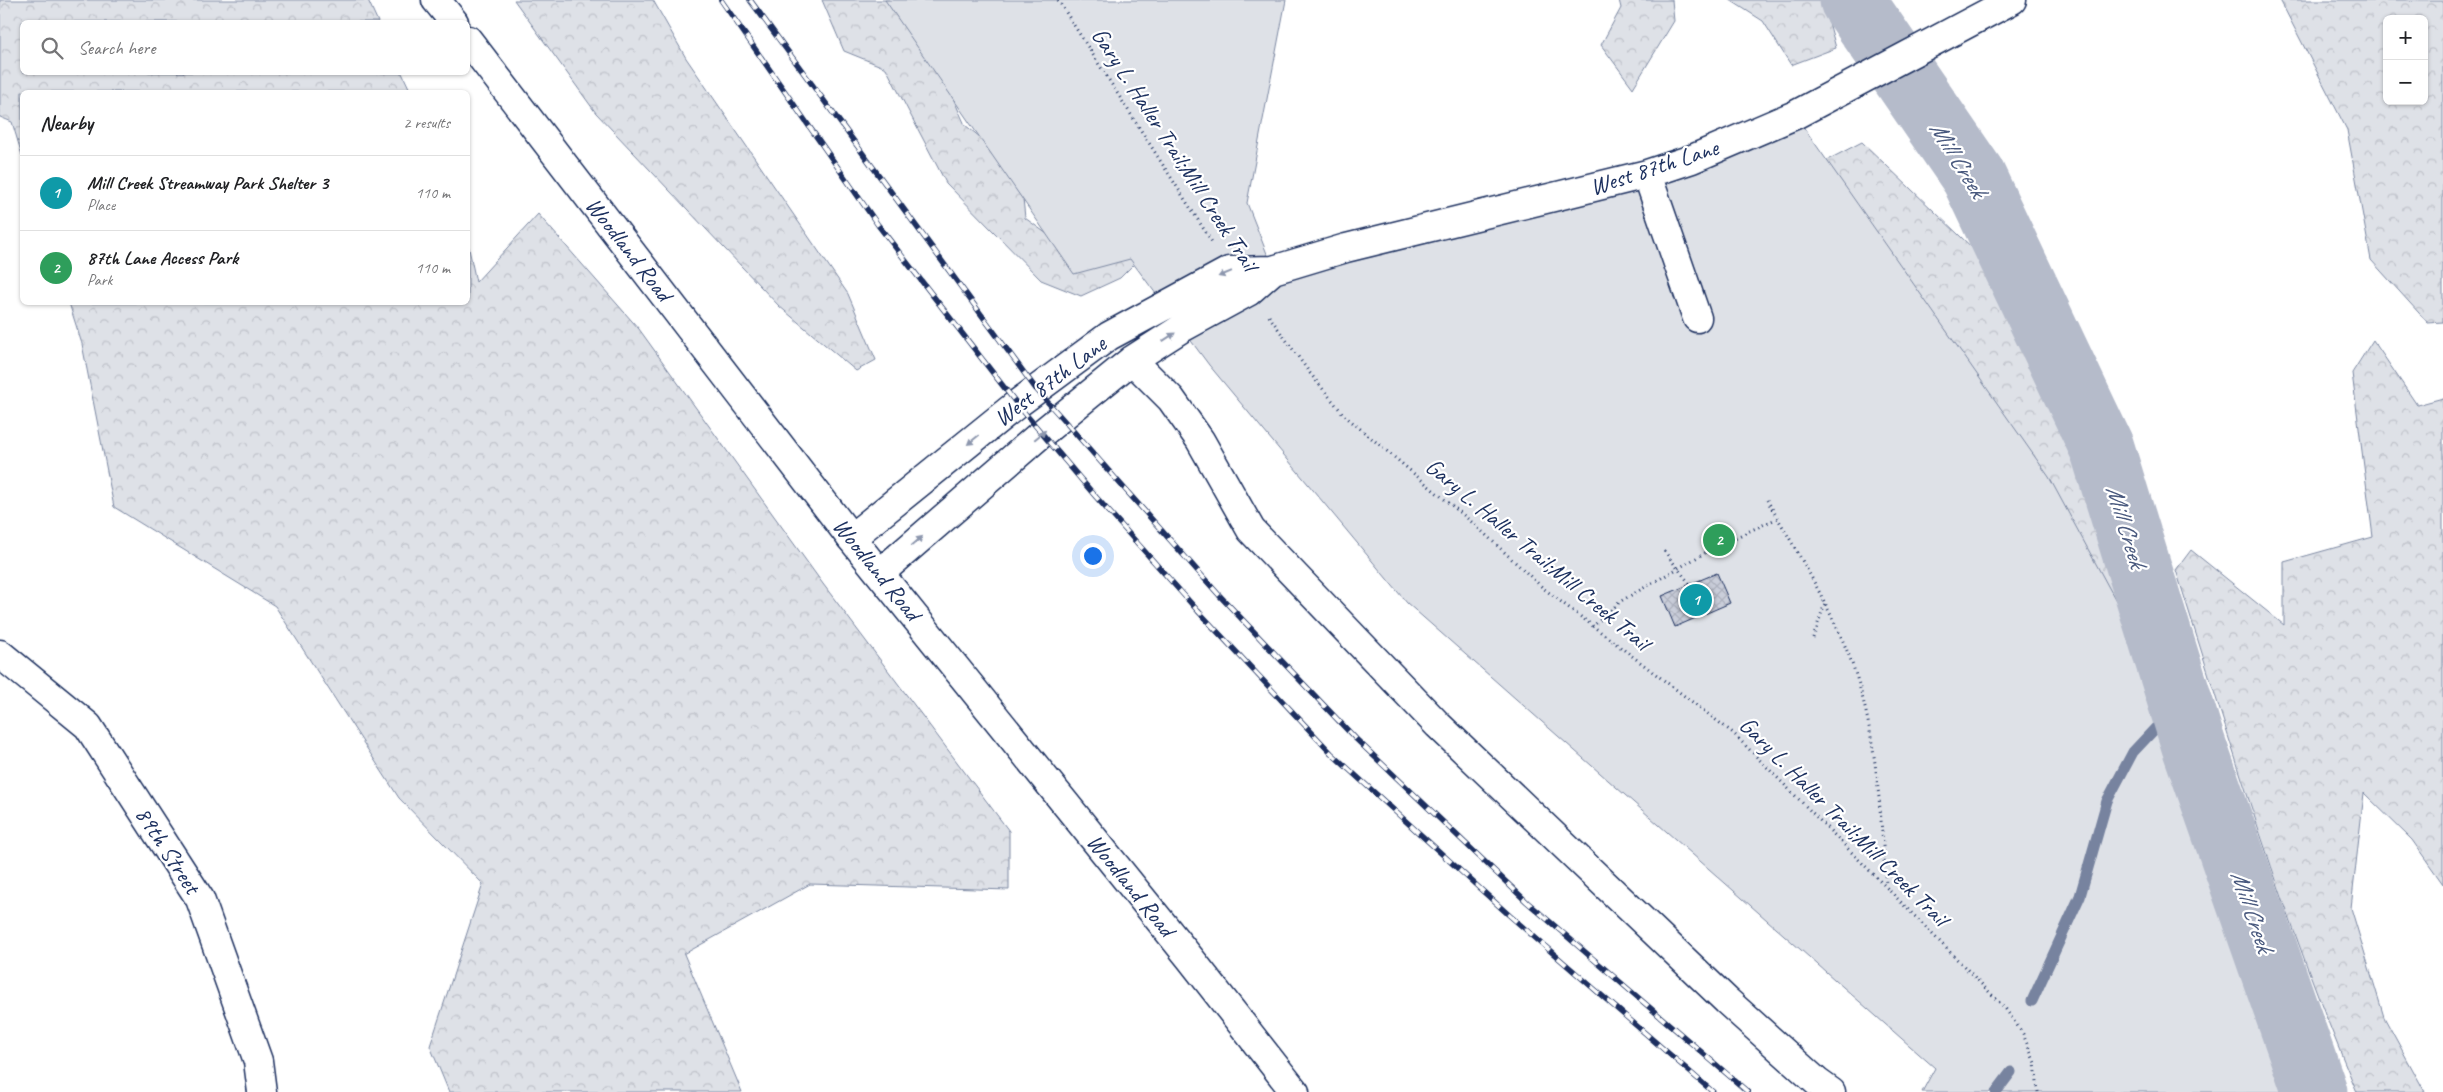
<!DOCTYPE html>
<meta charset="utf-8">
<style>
:root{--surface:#fff;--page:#f2f2f2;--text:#202124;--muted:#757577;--line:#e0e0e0;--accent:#c8321e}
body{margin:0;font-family:Caveat,sans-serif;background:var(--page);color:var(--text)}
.controls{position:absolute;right:15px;top:15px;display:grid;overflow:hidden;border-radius:8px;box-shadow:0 1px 4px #0004}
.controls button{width:45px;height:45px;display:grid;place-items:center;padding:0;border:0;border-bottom:1px solid var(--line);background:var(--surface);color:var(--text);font:25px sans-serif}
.you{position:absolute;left:1092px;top:555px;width:18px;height:18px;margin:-12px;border:4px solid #fff;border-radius:50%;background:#1a73e8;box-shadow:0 0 0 8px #1a73e833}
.badge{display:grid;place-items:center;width:32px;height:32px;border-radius:50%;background:var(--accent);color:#fff;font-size:16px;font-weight:700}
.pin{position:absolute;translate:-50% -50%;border:2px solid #fff;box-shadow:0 1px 5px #0006}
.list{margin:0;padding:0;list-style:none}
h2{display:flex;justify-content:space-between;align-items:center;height:65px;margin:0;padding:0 20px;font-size:21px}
h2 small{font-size:16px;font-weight:400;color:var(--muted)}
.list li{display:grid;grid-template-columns:32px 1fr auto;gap:15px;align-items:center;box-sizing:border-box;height:75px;padding:0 20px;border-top:1px solid var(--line)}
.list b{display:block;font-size:19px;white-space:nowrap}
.list p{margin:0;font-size:16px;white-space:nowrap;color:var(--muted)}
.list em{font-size:16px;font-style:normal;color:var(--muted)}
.icon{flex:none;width:28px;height:28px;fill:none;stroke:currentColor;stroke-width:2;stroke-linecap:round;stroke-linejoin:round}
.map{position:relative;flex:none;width:2443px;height:1092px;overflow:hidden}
.search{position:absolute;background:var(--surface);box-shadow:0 1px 4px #0004;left:20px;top:20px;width:450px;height:55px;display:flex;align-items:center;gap:12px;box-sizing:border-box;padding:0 18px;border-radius:8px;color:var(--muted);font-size:19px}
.panel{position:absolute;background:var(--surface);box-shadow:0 1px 4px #0004;left:20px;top:90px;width:450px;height:215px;border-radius:8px}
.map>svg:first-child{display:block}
</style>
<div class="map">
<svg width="2443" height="1092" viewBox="0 0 2443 1092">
<defs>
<pattern id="forest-crowns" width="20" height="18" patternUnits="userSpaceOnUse" patternTransform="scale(1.25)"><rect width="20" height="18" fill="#dee1e7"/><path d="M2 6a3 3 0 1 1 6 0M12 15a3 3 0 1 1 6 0" fill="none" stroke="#bec1c9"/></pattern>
<pattern id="building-cross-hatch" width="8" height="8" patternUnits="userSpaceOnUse" patternTransform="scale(1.25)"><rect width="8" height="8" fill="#caceda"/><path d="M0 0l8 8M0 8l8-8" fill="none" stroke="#adb1be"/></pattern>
</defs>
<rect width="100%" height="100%" fill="#fff"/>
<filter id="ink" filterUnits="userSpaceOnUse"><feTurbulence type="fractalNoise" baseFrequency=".02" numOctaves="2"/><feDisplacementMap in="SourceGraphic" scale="10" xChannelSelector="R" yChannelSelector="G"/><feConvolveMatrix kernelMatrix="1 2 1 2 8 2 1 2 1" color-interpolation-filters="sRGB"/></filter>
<g filter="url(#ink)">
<path fill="url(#forest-crowns)" stroke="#7c88a2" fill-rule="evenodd" d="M0 0H368L378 22H22V72L402 73 411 92H22V155L12 122 0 117Z
M514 0H653L686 58 848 294 876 360 856 371 779 306 596 113Z
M822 0H889L925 35 965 125 1020 169 1025 218 1076 255 1155 243 1120 278 1081 296 1041 280 946 183 886 68 844 51Z
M1619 0H1672L1674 21 1633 88 1601 45 1621 8Z
M1730 0H1823L1836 48 1791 65 1763 21Z
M2280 0H2443V322L2428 323 2371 260 2347 130ZM2387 19H2424V101H2387Z
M1862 142 1984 259 2040 359 2125 568 2145 737 1754 198Z
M538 214 639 329 823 584 1009 831V890L810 884 684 954 742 1092H449L430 1046 483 884 399 798 275 606 114 507 82 344 69 303 468 302V244L476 282Z
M2373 340 2417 405 2443 398V884L2412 840 2364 793 2351 908 2384 1017 2425 1092H2357C2285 923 2231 746 2176 570L2191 550 2284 625V562L2373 537 2352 373Z"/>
<path fill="#dee1e7" stroke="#7c88a2" d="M885 0H1286L1247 203 1273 269 1491 213 1795 115 2049 477 2193 743 2315 1092H1922L1935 1068 1407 603 1209 365 1130 259 1074 274Z"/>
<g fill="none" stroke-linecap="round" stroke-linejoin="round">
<path stroke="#77839f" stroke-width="11" d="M2032 1001 2080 896 2107 801 2133 752 2180 702
M1996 1092 2011 1072"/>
<path stroke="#b5bbca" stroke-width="65" d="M1852 0 1973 176 2102 448 2193 743 2315 1092"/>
</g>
<path fill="url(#building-cross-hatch)" stroke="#1b2f5e" d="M1717 573 1730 603 1675 627 1662 596Z"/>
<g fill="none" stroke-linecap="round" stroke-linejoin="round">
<g stroke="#1b2f5e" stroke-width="31">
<path id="minor" d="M1647 174 1697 318
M1132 360 1171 399 1200 440 1251 530 1438 725 1727 1001 1817 1082 1831 1092
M851 538 1017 404 1109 336 1229 271 1273 270 1346 248 1647 174 1692 159 1795 115 2012 0
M880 573 1041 434 1132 360 1182 328 1248 292 1273 270
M0 654 88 726 200 899 258 1061 262 1092"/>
</g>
<g stroke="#1b2f5e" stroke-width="31">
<path id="major" d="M436 0 454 22
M468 40 851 538 1190 958 1295 1092"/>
</g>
<path stroke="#1b2f5e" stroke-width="3" stroke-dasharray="1 4" stroke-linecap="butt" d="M1058 0 1212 242
M1269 316 1309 372 1345 416 1474 524 1543 588 1733 733 1886 887 2005 1008 2023 1034 2035 1063 2038 1092
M1767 500C1797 551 1828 603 1850 658 1877 729 1880 810 1886 885
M1664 551 1690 584
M1592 627 1621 601 1717 546 1778 518
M1813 638 1825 603"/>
<use href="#minor" stroke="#fff" stroke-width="28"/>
<use href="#major" stroke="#fff" stroke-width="28"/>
<g stroke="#1b2f5e" stroke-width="5.5">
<path id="rail" d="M721 0 878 225 1017 404 1096 497 1198 611 1331 753 1509 915 1713 1092
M750 0 1036 389 1219 595 1356 739 1527 902 1748 1092"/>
</g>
<use href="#rail" stroke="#fff" stroke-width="4" stroke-dasharray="11" stroke-linecap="butt"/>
</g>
<defs><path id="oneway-solid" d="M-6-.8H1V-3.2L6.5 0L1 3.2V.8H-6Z" transform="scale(1.25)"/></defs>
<g fill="#8d97ae">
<use href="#oneway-solid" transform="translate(1225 274) rotate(158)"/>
<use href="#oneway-solid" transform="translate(1169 337) rotate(-33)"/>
<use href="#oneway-solid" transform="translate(1040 435) rotate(-40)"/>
<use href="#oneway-solid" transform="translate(973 440) rotate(141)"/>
<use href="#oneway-solid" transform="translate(917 541) rotate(-41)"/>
</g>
</g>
<g text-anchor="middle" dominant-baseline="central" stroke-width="4.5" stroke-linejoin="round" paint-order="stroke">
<g font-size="24" fill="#1b2f5e" stroke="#fff">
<text transform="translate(1175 149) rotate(57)">Gary L. Haller Trail;Mill Creek Trail</text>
<text transform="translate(1654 167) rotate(-18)">West 87th Lane</text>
<text transform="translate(629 249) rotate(52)">Woodland Road</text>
<text transform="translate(1050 381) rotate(-37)">West 87th Lane</text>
<text transform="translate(1538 554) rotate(40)">Gary L. Haller Trail;Mill Creek Trail</text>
<text transform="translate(877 569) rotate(51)">Woodland Road</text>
<text transform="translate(1844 821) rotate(45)">Gary L. Haller Trail;Mill Creek Trail</text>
<text transform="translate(168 850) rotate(57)">89th Street</text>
<text transform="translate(1131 885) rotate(51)">Woodland Road</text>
</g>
<g font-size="25" font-style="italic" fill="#49597e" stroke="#fff">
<text transform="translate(1958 159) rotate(58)">Mill Creek</text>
<text transform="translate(2126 526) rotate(73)">Mill Creek</text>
<text transform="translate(2252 911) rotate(71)">Mill Creek</text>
</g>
</g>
</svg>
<div class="controls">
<button>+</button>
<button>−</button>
</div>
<div class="you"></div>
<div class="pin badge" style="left:1696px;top:600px;background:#0f9aa8">1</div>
<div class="pin badge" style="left:1719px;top:540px;background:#2e9e5b">2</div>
<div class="search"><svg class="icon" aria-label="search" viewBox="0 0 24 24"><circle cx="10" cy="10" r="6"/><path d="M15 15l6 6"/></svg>Search here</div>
<section class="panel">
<h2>Nearby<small>2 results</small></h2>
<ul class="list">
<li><span class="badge" style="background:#0f9aa8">1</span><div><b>Mill Creek Streamway Park Shelter 3</b><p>Place</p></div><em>110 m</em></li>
<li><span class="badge" style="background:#2e9e5b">2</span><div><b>87th Lane Access Park</b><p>Park</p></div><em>110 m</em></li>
</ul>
</section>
</div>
